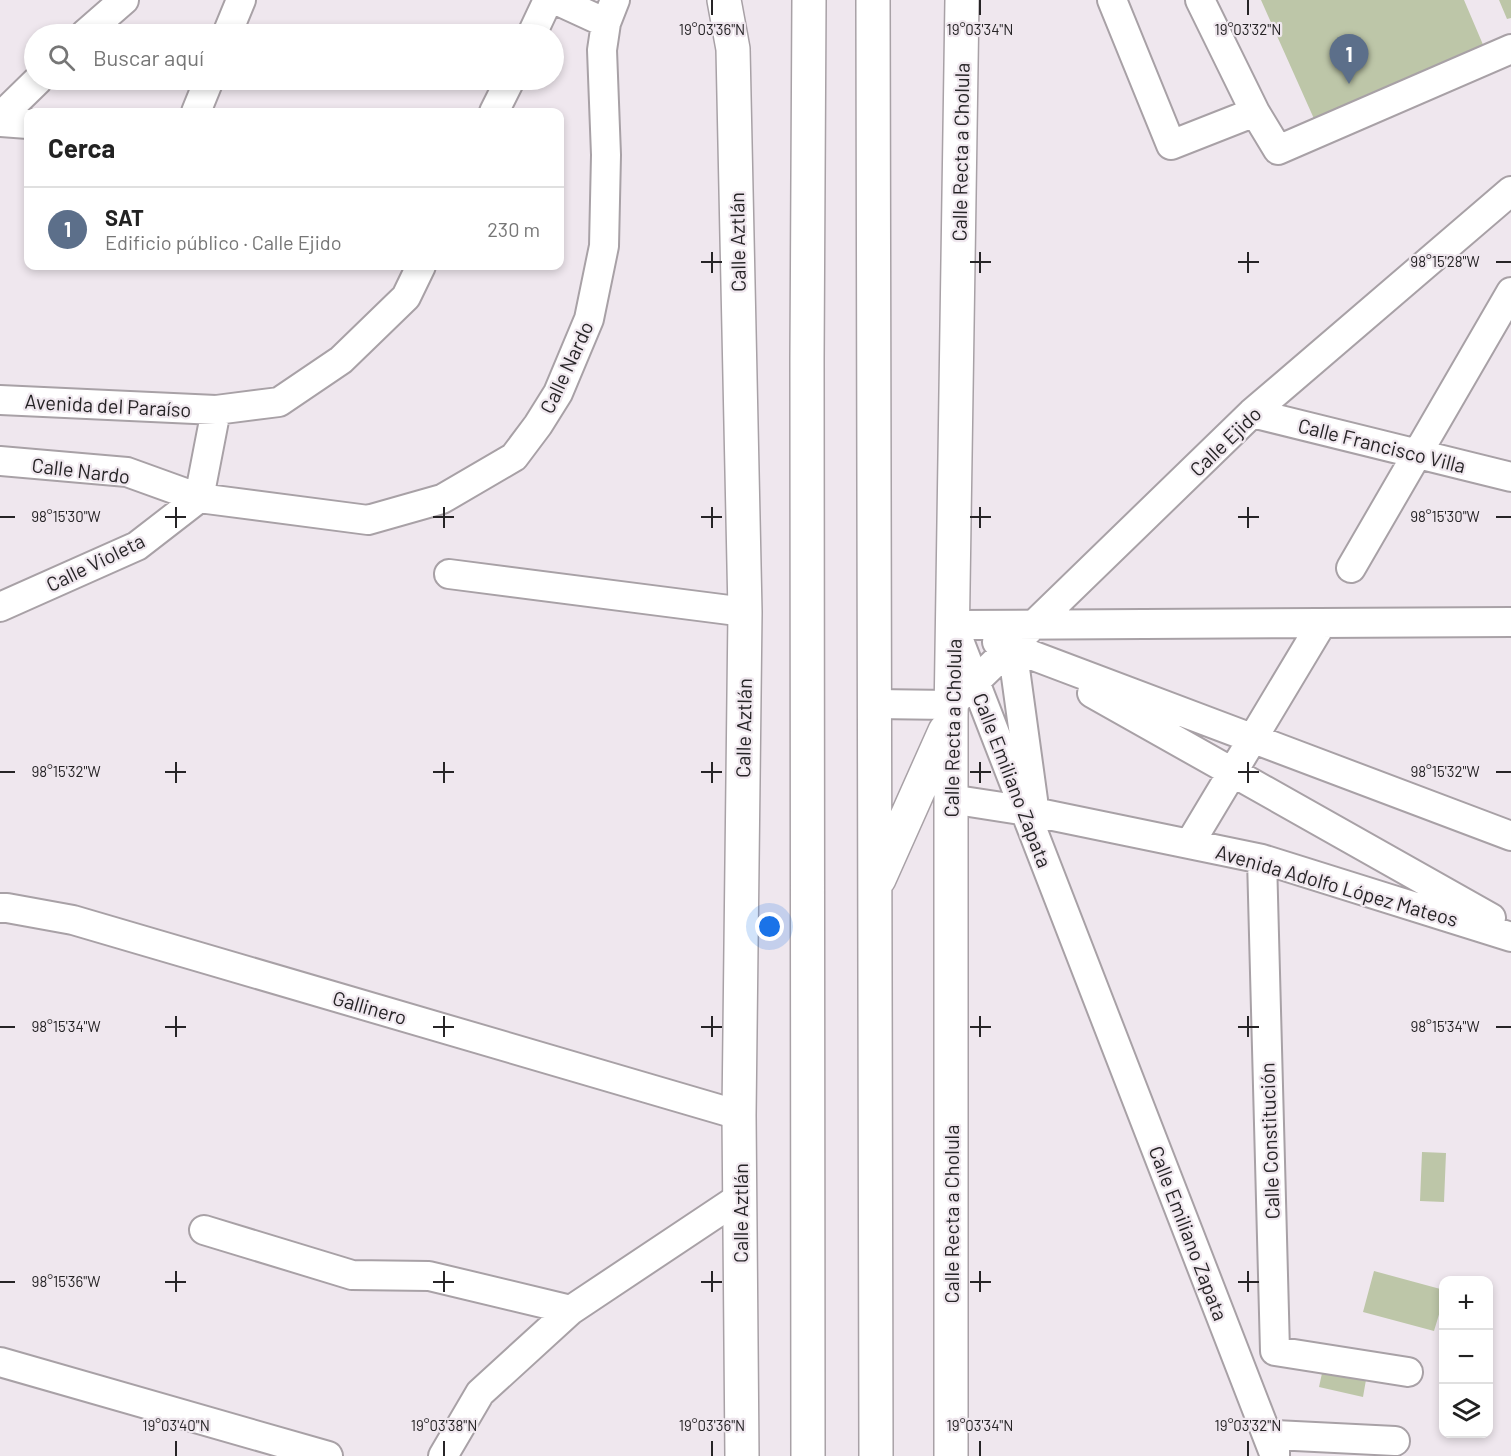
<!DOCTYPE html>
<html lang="es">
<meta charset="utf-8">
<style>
:root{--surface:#fff;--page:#f2f2f2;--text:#222;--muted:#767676;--line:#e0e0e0;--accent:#5d701d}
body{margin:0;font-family:Barlow,sans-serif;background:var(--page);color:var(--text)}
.controls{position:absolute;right:18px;bottom:18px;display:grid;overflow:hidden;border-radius:12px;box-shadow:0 3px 9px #0003}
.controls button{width:54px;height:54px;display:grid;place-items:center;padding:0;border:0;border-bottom:2px solid var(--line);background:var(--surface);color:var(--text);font:30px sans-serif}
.you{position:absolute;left:770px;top:927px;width:21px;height:21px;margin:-15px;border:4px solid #fff;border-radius:50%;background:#1a73e8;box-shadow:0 0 0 9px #1a73e833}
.badge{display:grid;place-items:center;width:39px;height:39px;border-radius:50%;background:var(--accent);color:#fff;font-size:20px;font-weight:700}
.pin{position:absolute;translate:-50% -50px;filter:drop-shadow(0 2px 3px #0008)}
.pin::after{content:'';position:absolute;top:32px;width:21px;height:18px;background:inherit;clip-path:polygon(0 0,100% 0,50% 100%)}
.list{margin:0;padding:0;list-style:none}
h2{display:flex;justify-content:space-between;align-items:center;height:78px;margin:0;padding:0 24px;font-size:26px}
h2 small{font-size:20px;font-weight:400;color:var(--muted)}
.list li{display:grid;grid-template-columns:39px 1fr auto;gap:18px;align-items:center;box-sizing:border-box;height:84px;padding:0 24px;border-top:2px solid var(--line)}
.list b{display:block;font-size:22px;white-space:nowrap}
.list p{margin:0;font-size:20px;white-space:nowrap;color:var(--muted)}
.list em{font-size:20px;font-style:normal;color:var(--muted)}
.icon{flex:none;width:33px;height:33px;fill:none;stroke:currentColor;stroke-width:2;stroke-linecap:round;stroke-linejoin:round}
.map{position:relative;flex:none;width:1511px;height:1456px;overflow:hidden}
.search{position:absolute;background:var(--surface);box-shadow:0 3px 9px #0003;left:24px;top:24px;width:540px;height:66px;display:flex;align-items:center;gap:15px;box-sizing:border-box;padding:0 21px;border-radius:33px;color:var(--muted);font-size:22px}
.panel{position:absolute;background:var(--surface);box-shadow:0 3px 9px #0003;left:24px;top:108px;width:540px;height:162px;border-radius:12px}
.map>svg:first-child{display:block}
</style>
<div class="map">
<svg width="1511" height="1456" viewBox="0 0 1511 1456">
<rect width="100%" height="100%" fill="#efe7ee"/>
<path fill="#bdc6a8" d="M1261 0H1464L1484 47 1315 121Z
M1499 0H1511V18L1507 19Z
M1422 1152 1446 1153 1444 1202 1420 1201Z
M1374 1271 1444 1290V1298L1434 1331 1363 1312Z
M1324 1364 1367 1374 1363 1397 1319 1387Z"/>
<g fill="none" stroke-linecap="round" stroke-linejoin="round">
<g stroke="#a8a1a6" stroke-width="32">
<path id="minor" d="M556 0 606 23
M1112 0 1171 145 1255 112
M1200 0 1255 112 1278 150 1511 49
M85 34 124 0
M227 34 241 0
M532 34 548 0
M196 112 209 80
M494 112 510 80
M0 117 38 80
M0 122 28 124
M0 400 216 410 279 402 341 360 406 297 421 266
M1252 413 1511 477
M0 461 127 472 199 498 368 520 442 499 514 457 538 425 558 393 589 319 604 246 606 155 602 50 606 23 615 0
M1351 568 1511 292
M449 574 745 612
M0 607 137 546 199 498 216 410
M997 642 1511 836
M1012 647 1033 800
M1092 693 1491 918
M875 704 951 705 1252 413 1511 191
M950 799 1034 812 1262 859 1511 937
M1190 843 1322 623
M1262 859 1275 1351 1408 1372
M0 908H7L73 920 739 1115
M204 1230 352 1275 429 1276 571 1310
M0 1362 328 1456
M443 1456 480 1393 571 1310 739 1198
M1275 1456 953 625 1511 622
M1275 1456V1435L1395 1441"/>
</g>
<g stroke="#a8a1a6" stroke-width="36">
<path id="major" d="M724 0 733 49 745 612 739 1115 742 1456
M873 0 876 1456
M879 879 945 731
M808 1456 807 358 809 0
M951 1456V718L962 0"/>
</g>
<use href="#minor" stroke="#fff" stroke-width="28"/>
<use href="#major" stroke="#fff" stroke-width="33"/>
</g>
<path fill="none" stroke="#262426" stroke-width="2" d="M712 0V15M980 0V15M1248 0V15M712 252V273M980 252V273M1248 252V273M701 262H722M970 262H991M1238 262H1259M1496 262H1511M176 507V528M444 507V528M712 507V528M980 507V528M1248 507V528M0 517H15M165 517H186M433 517H454M701 517H722M970 517H991M1238 517H1259M1496 517H1511M176 762V783M444 762V783M712 762V783M980 762V783M1248 762V783M0 772H15M165 772H186M433 772H454M701 772H722M970 772H991M1238 772H1259M1496 772H1511M176 1016V1037M444 1016V1037M712 1016V1037M980 1016V1037M1248 1016V1037M0 1027H15M165 1027H186M433 1027H454M701 1027H722M970 1027H991M1238 1027H1259M1496 1027H1511M176 1271V1292M444 1271V1292M712 1271V1292M980 1271V1292M1248 1271V1292M0 1282H15M165 1282H186M433 1282H454M701 1282H722M970 1282H991M1238 1282H1259M176 1441V1456M444 1441V1456M712 1441V1456M980 1441V1456M1248 1441V1456"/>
<g text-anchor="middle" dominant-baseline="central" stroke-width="4.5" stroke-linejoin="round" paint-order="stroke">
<g font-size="20" fill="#262426" stroke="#efe7ee">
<text transform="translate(960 152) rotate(-89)">Calle Recta a Cholula</text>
<text transform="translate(737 242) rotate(-91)">Calle Aztlán</text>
<text transform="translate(566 367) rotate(-65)">Calle Nardo</text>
<text transform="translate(108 405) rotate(3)">Avenida del Paraíso</text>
<text transform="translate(1225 441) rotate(-44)">Calle Ejido</text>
<text transform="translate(1382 445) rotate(14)">Calle Francisco Villa</text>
<text transform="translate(81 470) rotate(7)">Calle Nardo</text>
<text transform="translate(95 562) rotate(-26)">Calle Violeta</text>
<text transform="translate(743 728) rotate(-89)">Calle Aztlán</text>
<text transform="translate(952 728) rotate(-89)">Calle Recta a Cholula</text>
<text transform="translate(1013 780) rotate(69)">Calle Emiliano Zapata</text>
<text transform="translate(1337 885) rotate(16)">Avenida Adolfo López Mateos</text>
<text transform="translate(370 1007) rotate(16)">Gallinero</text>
<text transform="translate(1269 1141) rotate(-92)">Calle Constitución</text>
<text transform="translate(740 1213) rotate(-90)">Calle Aztlán</text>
<text transform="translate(951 1214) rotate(-90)">Calle Recta a Cholula</text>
<text transform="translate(1189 1233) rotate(69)">Calle Emiliano Zapata</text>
</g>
</g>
<g font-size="15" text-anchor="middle" fill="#262426" stroke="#efe7ee" stroke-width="4.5" stroke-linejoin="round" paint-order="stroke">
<text x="712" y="35">19°03'36"N</text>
<text x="980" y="35">19°03'34"N</text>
<text x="1248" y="35">19°03'32"N</text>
<text x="1445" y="267">98°15'28"W</text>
<text x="1445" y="522">98°15'30"W</text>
<text x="66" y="522">98°15'30"W</text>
<text x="1445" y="777">98°15'32"W</text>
<text x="66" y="777">98°15'32"W</text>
<text x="1445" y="1032">98°15'34"W</text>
<text x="66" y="1032">98°15'34"W</text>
<text x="66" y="1287">98°15'36"W</text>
<text x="176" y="1431">19°03'40"N</text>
<text x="444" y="1431">19°03'38"N</text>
<text x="712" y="1431">19°03'36"N</text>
<text x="980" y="1431">19°03'34"N</text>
<text x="1248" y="1431">19°03'32"N</text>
</g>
</svg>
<div class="controls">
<button>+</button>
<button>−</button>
<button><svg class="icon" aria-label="layers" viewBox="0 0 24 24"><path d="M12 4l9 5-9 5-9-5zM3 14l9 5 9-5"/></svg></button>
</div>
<div class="you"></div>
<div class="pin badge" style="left:1349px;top:84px;background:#5c6f8a">1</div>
<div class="search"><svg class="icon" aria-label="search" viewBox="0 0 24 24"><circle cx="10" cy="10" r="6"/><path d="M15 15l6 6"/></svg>Buscar aquí</div>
<section class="panel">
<h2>Cerca<small></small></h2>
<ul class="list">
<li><span class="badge" style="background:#5c6f8a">1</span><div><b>SAT</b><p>Edificio público · Calle Ejido</p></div><em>230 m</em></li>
</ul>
</section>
</div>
